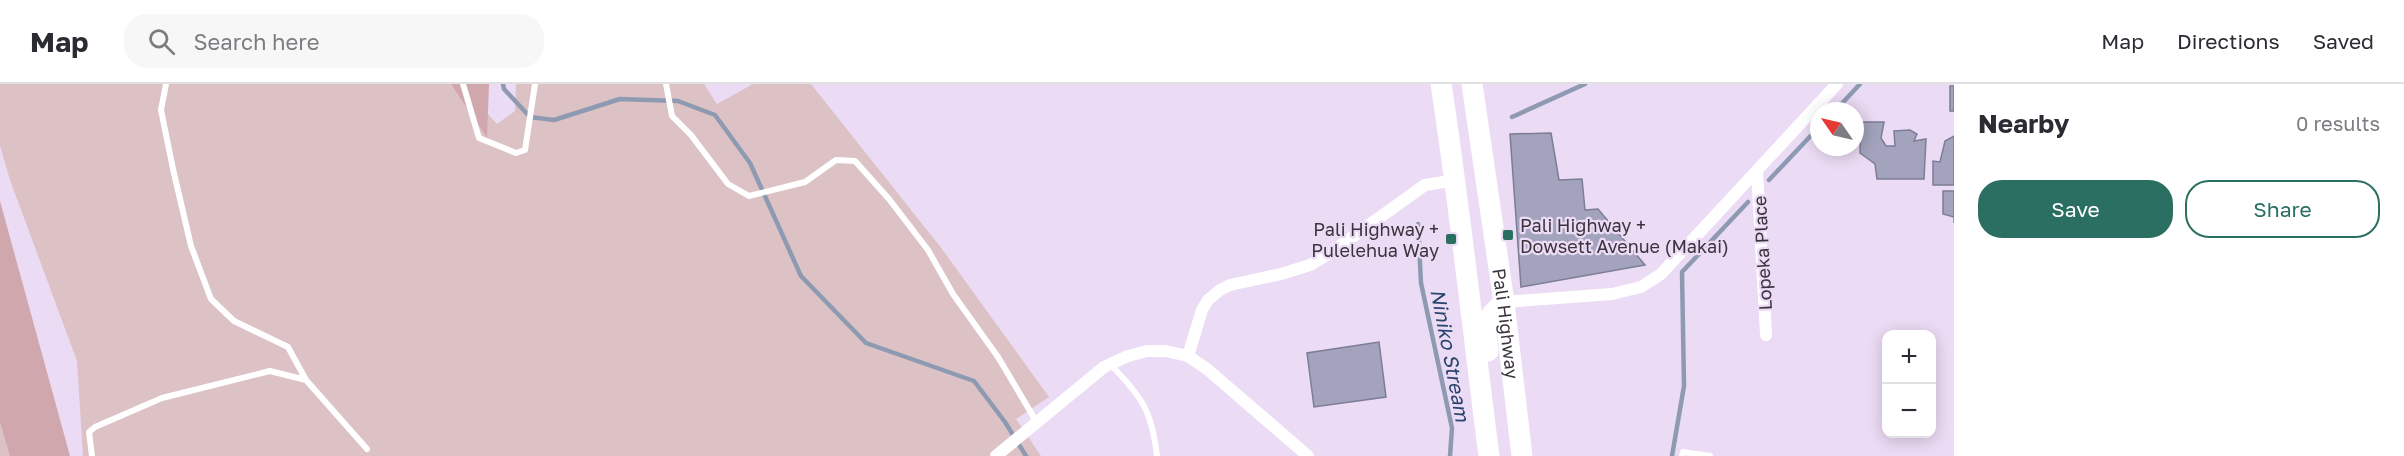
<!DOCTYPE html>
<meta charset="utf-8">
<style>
:root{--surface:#fff;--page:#f7f7f7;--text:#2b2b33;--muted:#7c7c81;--line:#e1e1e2;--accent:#2b6f62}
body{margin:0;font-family:"Golos Text",sans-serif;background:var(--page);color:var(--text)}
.controls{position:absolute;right:18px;bottom:18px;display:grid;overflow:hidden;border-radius:12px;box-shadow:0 3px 15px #0003}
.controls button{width:54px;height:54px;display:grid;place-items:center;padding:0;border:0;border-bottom:2px solid var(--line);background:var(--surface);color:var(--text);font:30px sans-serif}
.compass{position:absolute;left:1810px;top:18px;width:54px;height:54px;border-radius:50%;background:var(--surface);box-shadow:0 3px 15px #0003;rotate:304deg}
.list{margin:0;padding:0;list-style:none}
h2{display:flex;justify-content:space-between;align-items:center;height:78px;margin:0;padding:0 24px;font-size:26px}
h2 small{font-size:20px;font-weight:400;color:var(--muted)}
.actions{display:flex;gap:12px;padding:18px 24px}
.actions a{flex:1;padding:14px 0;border:2px solid var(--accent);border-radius:24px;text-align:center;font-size:21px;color:var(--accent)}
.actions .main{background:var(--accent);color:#fff}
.icon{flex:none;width:33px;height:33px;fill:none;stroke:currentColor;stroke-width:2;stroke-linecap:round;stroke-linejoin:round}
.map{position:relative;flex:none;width:1954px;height:372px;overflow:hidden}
header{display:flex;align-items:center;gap:36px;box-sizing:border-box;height:84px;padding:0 30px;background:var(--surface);border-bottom:2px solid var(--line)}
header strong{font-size:28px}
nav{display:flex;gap:33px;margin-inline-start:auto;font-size:21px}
.search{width:420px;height:54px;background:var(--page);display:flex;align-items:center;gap:15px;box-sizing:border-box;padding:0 21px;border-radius:24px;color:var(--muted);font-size:22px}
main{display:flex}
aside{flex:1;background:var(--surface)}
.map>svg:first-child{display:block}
</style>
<header>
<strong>Map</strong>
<div class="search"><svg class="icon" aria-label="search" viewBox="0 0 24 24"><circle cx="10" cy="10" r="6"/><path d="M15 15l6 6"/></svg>Search here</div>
<nav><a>Map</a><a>Directions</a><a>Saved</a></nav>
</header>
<main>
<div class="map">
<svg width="1954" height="372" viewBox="0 0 1954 372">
<rect width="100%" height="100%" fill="#ebdbf4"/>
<path fill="#dcc2c5" d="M0 0H470L480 21 497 40 515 27 516 0H704L717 20 753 0H811L942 165 1049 313 1016 335 1041 372H83L77 277 10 96 0 62Z
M0 296 22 372H0Z"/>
<path fill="#d1a7ae" d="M451 0H489L487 54Z
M0 117 70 372H10L0 338Z"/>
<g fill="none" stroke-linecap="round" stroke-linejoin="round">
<path stroke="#8e9ab2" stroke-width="4.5" d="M503 0 504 5 530 33 554 36 620 15 678 17 715 31 750 79 801 192 866 259 974 297 1005 338 1026 372
M1835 27 1860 0
M1512 33 1585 0
M1769 96 1819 43
M1418 140 1421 199 1452 344 1450 372
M1672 372 1684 302 1682 188 1748 118"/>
</g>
<path fill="#a4a3be" stroke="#7d7d96" stroke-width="1.5" d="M1950 2H1954V27H1950Z
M1861 38H1884L1881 54 1886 62H1895L1894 47 1910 46 1917 50 1914 57 1926 55 1924 95H1877L1875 80 1860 69Z
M1551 49 1559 96 1582 95 1585 126 1598 125 1645 181 1521 203 1510 50Z
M1954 52V101H1933V77L1940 78 1945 57Z
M1943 107H1954V139V133L1943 130Z
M1379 258 1386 313 1314 323 1307 269Z"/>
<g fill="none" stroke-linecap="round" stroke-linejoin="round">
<path stroke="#fff" stroke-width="6" d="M166 0 161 26 173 85 191 162 211 215 234 237 288 263 306 296
M463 0 479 54 516 69 525 66 535 0
M666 0 672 32 691 51 728 100 749 112 805 98 836 76 855 77 889 115 928 166 953 210 998 273 1036 337
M1111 281C1142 313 1152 327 1157 372
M92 372 89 348 95 343 162 314 270 287 306 296 367 365
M1682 372 1683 368 1710 372"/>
<path stroke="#fff" stroke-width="12" d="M1757 87 1766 251
M1504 218 1612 210 1641 203 1661 190 1837 0
M1188 272 1202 226 1208 216 1220 206 1230 201 1281 190 1310 181 1330 169 1425 101 1456 96
M996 372 1104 283 1128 272 1147 267H1166L1188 272 1207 285 1308 372"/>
<g stroke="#fff" stroke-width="21">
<path d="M1441 0C1460 124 1473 248 1489 372"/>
<path id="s1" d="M1472 0 1504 218 1522 372"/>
<path d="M1488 267C1484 240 1484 237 1504 218"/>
</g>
</g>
<g fill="#2b6f62" stroke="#ebdbf4" stroke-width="2">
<rect x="1502" y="145" width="12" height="12" rx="3"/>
<rect x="1445" y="149" width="12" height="12" rx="3"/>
</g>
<g text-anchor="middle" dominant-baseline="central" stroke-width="4.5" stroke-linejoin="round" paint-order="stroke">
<g font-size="18" fill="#3b343e" stroke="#ebdbf4" text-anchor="start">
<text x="1520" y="141">Pali Highway +<tspan x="1520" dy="21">Dowsett Avenue (Makai)</tspan></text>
<text x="1439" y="145" text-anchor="end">Pali Highway +<tspan x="1439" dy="21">Pulelehua Way</tspan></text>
</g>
<g font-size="18" fill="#3b343e" stroke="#ebdbf4">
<text transform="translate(1762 169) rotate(-93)">Lopeka Place</text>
<text stroke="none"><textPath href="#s1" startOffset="242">Pali Highway</textPath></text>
</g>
<g font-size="20" font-style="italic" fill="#2a446e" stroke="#ebdbf4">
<text transform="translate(1451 271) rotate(79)">Niniko Stream</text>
</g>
</g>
</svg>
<div class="controls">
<button>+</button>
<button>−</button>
</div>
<svg class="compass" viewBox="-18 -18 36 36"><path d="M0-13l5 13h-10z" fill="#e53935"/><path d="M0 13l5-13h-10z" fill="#7c7c81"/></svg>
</div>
<aside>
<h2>Nearby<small>0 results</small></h2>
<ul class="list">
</ul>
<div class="actions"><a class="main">Save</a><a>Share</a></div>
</aside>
</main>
